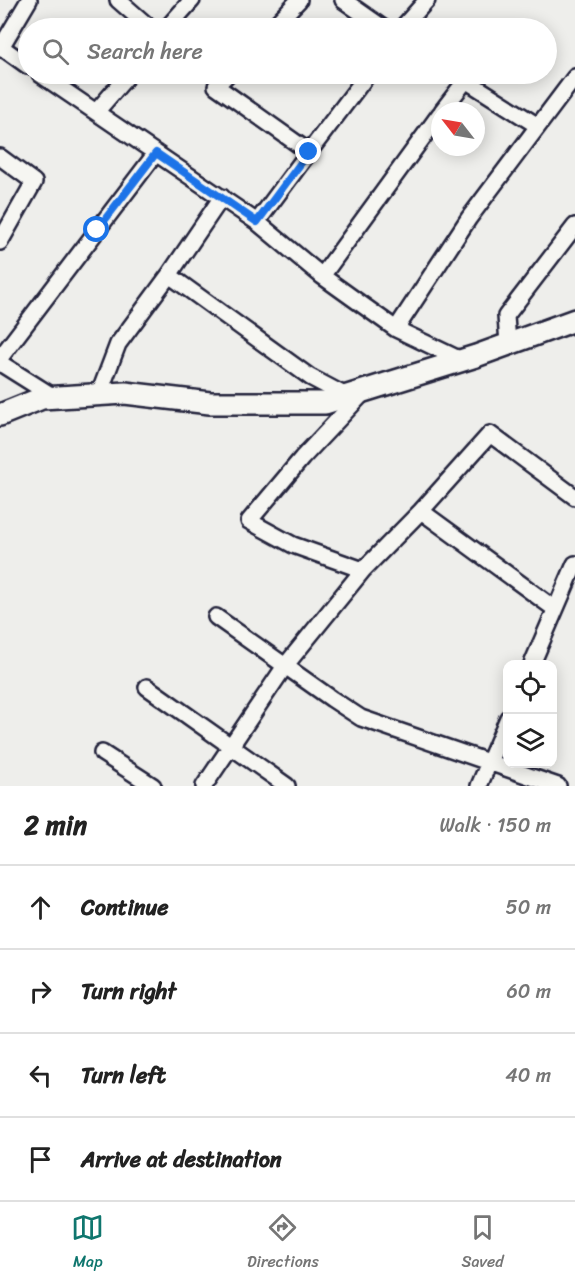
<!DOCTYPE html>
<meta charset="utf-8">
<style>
:root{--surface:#fff;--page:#f2f2f2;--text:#222;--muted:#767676;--line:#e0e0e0;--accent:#0f766e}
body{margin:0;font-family:Sriracha,sans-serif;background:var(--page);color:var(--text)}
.controls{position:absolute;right:18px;bottom:18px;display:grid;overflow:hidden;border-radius:12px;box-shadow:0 3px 15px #0003}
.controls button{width:54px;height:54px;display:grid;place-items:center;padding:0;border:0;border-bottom:2px solid var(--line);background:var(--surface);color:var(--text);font:30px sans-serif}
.compass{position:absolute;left:431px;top:102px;width:54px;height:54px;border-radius:50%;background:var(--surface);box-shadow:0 3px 15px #0003;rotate:301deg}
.stop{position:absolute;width:18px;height:18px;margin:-14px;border:4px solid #1a73e8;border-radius:50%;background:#fff}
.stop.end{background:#1a73e8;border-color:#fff;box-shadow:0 2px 6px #0008}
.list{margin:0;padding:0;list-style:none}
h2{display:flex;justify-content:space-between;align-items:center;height:78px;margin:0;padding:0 24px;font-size:26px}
h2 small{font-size:20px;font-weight:400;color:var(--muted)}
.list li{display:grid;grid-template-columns:39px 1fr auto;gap:18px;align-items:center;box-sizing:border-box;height:84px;padding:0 24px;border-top:2px solid var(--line)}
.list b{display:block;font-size:22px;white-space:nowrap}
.list em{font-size:20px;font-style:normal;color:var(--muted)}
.icon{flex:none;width:33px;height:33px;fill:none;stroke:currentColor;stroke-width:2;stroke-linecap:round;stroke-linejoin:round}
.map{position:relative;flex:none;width:575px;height:786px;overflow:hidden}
.search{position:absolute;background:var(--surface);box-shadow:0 3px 15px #0003;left:18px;right:18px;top:18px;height:66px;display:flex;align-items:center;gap:15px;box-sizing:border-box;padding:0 21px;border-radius:33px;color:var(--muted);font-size:22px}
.sheet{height:414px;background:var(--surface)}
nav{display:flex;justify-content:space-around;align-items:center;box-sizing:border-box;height:84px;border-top:2px solid var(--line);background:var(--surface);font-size:16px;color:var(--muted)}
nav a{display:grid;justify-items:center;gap:3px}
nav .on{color:var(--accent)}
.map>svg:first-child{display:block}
</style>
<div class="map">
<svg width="575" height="786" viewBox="0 0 575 786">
<rect width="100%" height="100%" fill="#eeeeeb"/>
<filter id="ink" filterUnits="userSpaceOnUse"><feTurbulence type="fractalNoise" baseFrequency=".0167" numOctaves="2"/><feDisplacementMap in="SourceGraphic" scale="12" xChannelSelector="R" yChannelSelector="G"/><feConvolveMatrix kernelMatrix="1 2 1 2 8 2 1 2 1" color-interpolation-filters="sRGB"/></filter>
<g filter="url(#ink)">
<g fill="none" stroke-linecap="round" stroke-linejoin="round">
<g stroke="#22223b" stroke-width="20">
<path id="street" d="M118 0 150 28
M343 0 383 28
M167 28 192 0
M272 28 299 0
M402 28 427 0
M0 46 28 66
M0 49 29 0
M40 74 257 222 322 276 396 329 461 360
M228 74 216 86 309 152 257 222
M456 74 538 126
M442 111 466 80
M96 112 129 74
M309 152 368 74
M0 157 34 182 0 242
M169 275 310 377 346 396
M322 276 440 114
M396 329 469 218 575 77
M508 344 506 316 575 226
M0 358 156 153
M0 363 54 397
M364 392 302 458 249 521 293 545 363 570 421 511 490 434 575 497
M99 394 118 344 169 275 222 197
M421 511 555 609
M216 617 332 699 361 718 558 786
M532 664 575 564
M147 687 287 786
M102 753 153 786
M204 786 285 666 363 570
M479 786 508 718"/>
</g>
<g stroke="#22223b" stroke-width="26">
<path id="secondary" d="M0 415 42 398 125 393 210 403H325L476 356 575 320"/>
</g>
<use href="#street" stroke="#f6f6f2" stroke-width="15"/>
<use href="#secondary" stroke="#f6f6f2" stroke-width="21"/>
</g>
</g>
<g fill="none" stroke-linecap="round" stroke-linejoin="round" filter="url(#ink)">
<path stroke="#1a73e8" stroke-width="8" d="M97 230 156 153 257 222 309 152"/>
</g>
</svg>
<div class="controls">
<button><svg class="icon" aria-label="locate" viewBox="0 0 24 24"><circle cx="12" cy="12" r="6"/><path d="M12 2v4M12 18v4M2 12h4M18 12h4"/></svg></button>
<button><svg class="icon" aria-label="layers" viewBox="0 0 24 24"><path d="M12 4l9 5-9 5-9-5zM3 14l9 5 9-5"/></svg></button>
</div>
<svg class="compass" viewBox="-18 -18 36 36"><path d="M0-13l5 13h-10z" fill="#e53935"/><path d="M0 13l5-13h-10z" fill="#767676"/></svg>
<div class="stop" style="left:97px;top:230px"></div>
<div class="stop end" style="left:309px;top:152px"></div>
<div class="search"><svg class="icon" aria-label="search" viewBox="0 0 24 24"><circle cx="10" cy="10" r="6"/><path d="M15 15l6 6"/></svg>Search here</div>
</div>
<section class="sheet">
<h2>2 min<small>Walk · 150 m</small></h2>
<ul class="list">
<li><svg class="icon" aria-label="ahead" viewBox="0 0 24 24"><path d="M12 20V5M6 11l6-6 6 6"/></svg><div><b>Continue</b></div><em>50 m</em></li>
<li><svg class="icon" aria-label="right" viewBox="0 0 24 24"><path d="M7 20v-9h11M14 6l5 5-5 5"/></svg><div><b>Turn right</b></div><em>60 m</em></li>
<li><svg class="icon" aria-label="left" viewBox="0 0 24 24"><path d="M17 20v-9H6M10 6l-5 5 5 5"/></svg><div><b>Turn left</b></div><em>40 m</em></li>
<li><svg class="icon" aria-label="arrive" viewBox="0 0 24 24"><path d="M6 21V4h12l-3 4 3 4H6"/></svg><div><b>Arrive at destination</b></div></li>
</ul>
</section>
<nav>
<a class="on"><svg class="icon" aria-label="map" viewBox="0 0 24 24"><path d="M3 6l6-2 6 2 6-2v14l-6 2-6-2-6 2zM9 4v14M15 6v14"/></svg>Map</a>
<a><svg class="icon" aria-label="directions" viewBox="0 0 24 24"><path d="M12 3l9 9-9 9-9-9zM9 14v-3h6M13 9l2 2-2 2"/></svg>Directions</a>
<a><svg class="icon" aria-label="saved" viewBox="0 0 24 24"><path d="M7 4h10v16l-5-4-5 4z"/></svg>Saved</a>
</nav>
